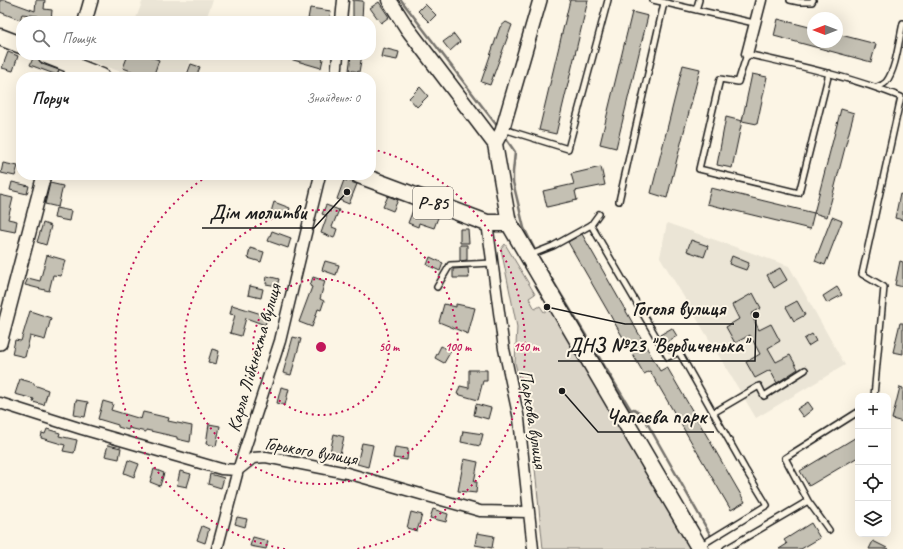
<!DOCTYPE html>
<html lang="uk">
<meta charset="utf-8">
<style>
:root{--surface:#fff;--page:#f6f6f6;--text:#222;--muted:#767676;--line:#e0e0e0}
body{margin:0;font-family:Caveat,sans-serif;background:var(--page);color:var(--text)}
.controls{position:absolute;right:12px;bottom:12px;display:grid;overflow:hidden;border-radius:8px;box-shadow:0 4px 16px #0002}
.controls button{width:36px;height:36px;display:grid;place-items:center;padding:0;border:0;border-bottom:1px solid var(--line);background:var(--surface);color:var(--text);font:20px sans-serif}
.compass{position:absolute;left:807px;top:12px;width:36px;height:36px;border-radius:50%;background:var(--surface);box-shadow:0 4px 16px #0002;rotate:270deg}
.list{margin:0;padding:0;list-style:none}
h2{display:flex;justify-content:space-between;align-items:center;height:52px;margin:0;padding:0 16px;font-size:17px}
h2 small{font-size:13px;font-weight:400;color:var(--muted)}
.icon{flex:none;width:22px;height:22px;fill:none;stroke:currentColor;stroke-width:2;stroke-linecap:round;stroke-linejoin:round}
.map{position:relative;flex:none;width:903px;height:549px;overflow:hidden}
.search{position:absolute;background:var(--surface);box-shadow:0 4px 16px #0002;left:16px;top:16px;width:360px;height:44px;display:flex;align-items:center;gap:10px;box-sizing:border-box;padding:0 14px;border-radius:16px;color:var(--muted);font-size:15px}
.panel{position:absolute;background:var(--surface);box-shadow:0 4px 16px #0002;left:16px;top:72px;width:360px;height:108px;border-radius:16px}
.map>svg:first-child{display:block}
</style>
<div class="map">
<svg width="903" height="549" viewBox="0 0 903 549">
<rect width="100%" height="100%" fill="#fcf5e5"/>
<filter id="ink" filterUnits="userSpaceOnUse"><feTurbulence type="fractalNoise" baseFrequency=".025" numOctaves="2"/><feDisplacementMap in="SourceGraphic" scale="8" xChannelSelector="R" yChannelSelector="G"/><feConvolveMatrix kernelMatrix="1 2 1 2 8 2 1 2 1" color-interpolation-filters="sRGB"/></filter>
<g filter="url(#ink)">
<path fill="#ebe5d6" d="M143 0H213L205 21H135Z
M89 55H193L184 77H135L91 61Z
M667 223 789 266 845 365 756 418 660 257Z"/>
<path fill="#dbd5c8" stroke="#7c7872" d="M505 244 535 294 529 298 535 309 540 306 544 312 553 307 696 549H543L530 418 515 363 517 327 501 249Z"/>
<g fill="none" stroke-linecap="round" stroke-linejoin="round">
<path stroke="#75726c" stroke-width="2.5" d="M401 0 498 127
M504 136 515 152 513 172V182L524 228 534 248
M539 258 631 410 634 409 642 414 711 536"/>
</g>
<path fill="#c4c0b3" stroke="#1c1c1c" d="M0 0H5L35 11 36 0H45L44 9 52 10 51 21H36L38 16 22 14 20 20 0 12Z
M353 0 363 1 362 19 353 18Z
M570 0H588L556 134 539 130Z
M379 2 389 17 381 23 370 8Z
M425 4 436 15 429 22 418 11Z
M310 8 331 11 329 21 308 19Z
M632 12 648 16 616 148 600 144Z
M778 19 813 28V42H837V34L876 44 871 62 774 36Z
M506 22 512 25 490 85 481 82 500 27Z
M454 34 460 42 450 51 443 42Z
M383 48 399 52 397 60 381 57Z
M8 52 18 56 13 71 2 68Z
M128 55H147L159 60 153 77H148L123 68Z
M283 55H323L322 59H323L321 68 283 57Z
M351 55H362L359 72 349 70Z
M34 56 37 57 42 64 59 70 57 75 30 65Z
M191 64 200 67 196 77H186Z
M683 65 700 69 667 198 651 193Z
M752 74 767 77 757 124 742 121Z
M420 87 428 96 417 107 409 98Z
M841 109 854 113 827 217 814 213Z
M726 117 742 121 732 168 717 165Z
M3 163 18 166 15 176 1 173Z
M601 167 605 185 575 191 577 200 547 207 543 191 574 184 571 174Z
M344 180 357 184 349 204 337 199Z
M12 182 29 186 27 194 10 190Z
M50 183 63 186 58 207 45 204Z
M711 188 814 213 810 229 707 204Z
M900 194 903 195V220L895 218Z
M0 195 13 198 8 219 17 221 15 232 0 229Z
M388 196 398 200 393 211 383 207Z
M274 202 290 208 287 218 271 212Z
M326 205 339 210 332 227 337 229 334 238 321 233 327 216 322 214Z
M56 208 71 211 69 221 54 218Z
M413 210 429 216 430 212 439 215 434 228 419 223 418 227 408 223Z
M832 217 842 221 825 265 815 261Z
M43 223 51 226 46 245 37 242Z
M460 229H468L469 243H460Z
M272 231 291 238 288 248 268 241Z
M582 234 660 371 667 367 745 502 731 510 650 371 644 374 568 242Z
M691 240 708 246 704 257 687 251Z
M460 245H467V260L460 261Z
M250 248 264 252 261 262 248 258Z
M47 255 65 260 61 276 53 275 49 291 25 285 28 278 40 281Z
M732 256 749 263 746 270 729 264Z
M430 257 443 263 440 271 427 265Z
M325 261 339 265 336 275 322 270Z
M900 261 903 262V287L895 285Z
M468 268 469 278H453V269Z
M780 268 787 280 774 288 767 275Z
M267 276 279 279 277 286 266 284Z
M313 277 325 281 320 299 324 301 321 310 318 309 312 327 299 322 312 287 310 286Z
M250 286 263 289 261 298 248 295Z
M837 287 842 295 827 303 823 296Z
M753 293 761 308 751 314 759 330 771 324 780 341 768 348 776 362 790 355 798 369 777 383 770 370 755 378 746 362 760 354 750 335 735 343 726 327 739 319 732 305Z
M797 301 805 315 794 321 786 307Z
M444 304 456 307V304L475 308 468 334 439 322Z
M232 305 268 316 265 325 246 318 241 336 230 333 235 315 230 314Z
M30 311 51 318 45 340 30 336 25 357 12 354 15 340 21 341Z
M900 323H903V354L893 352Z
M672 328 677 336 665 343 660 335Z
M812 334 816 341 808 346 804 339Z
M293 337 301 339 291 375 283 373Z
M441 346 451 351 444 363 435 358Z
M212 349 219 351 216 364 208 362Z
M469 370H487V381H483L478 400 457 394 460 386 469 388Z
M20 379 34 383V385L48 390 44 405 33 402 34 399 15 394Z
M281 387 289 389 285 405 277 403Z
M900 387 903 388V422L892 419Z
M76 400 88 402 85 417 74 415Z
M103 401 113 404 111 410 141 419 143 412 169 418 168 421 192 426 190 442 177 439V437L146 430V432L129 428 128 430 118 427V425L98 419Z
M808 402 813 409 803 417 797 409Z
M476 404 491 408 488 419 474 415Z
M209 424 220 426 216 446 206 444Z
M47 429 60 433 59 436 77 440 74 453 63 451 65 445 41 438 42 433 45 434Z
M463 431 483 434 480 446 461 442Z
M334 434 344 437 340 454 330 452Z
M858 436V457L809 486 800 471Z
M362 443 373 445 368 467 357 464Z
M108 445 121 448 119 459 105 456Z
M395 447 408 449 407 460 393 458Z
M464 459 478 462 474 482H477L476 493 458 491Z
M128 460 139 464 134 477 124 473Z
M154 469 164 473 160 486 150 482Z
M180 471 191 474 187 487 177 485Z
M210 474 224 478 221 488 208 484Z
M433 509 448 514 446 522 430 518Z
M411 512 422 515 417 531 407 528Z
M237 517 247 519 245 527 235 524Z
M811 523 820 538 801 549H779L787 544 784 540Z
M202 526 209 529 205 543 197 540Z
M477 533 494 536 492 548 475 545Z
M253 537 268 541 266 549 250 546Z
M873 541 889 549H869Z"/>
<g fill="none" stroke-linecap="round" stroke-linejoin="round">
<g stroke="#1c1c1c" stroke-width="8">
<path id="service" d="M653 0 754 23
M790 0 799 2H812L813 0
M696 10 699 0
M829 73 799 193 699 169 720 79 738 82 747 54C799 66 852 77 901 97L862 274 884 287 874 396
M877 87C880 86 883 85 886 82 896 70 899 40 903 23
M503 131H510L568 149 608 0
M619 201 664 3
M591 225 668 357 679 352 745 469 767 505 700 546
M530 255 553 246 591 225 599 214
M437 287 450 265 493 263
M713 413 759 386 764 396 805 370
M808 501 829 530
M726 549 808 501 785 458 858 412"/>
</g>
<g stroke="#1c1c1c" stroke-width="13">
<path id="minor" d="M341 21 343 0
M747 54 761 0
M336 77 338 55
M487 223 504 349 519 419 533 549
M0 403 82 429 221 469 238 470 253 458 266 457 347 473 480 511 528 512
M217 549 238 470 280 341 320 175"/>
</g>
<g stroke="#1c1c1c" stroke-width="16">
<path id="tertiary" d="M85 21 91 0
M70 77 76 55
M495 144 502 131 540 0
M0 343 44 175"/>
</g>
<g stroke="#1c1c1c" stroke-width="17">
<path id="secondary" d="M389 0 407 28 495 144 509 223"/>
</g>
<g stroke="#1c1c1c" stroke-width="19">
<path id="primary" d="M0 37 21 45
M46 55 102 77
M359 175 487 223H509L700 549"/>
</g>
<use href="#service" stroke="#fcf5e5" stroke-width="5"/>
<use href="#minor" stroke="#fcf5e5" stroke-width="10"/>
<use href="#tertiary" stroke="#fcf5e5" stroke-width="13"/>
<use href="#secondary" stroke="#fcf5e5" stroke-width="14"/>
<use href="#primary" stroke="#fcf5e5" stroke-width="16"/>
</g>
</g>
<g fill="none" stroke="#c2185b" stroke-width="2" stroke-dasharray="2 4">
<circle cx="321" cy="347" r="68"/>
<circle cx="321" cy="347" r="137"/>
<path d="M285 549A205 205 0 0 1 209 175M372 149A205 205 0 0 1 357 549"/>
</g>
<g text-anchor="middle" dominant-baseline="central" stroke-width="4" stroke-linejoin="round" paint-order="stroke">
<rect fill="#fcf5e5" stroke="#5f5d58" stroke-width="1" x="413" y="187" width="40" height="32" rx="3"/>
<g font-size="18" font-weight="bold" fill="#1c1c1c">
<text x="433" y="203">Р-85</text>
</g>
<g font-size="19" fill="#1c1c1c" stroke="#fcf5e5">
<text transform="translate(254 358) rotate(-74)">Карла Лібкнехта вулиця</text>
<text transform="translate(533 419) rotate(81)">Паркова вулиця</text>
<text transform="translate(311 451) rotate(10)">Горького вулиця</text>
</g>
</g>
<circle cx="321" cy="347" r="6" fill="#c2185b" stroke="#fcf5e5" stroke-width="2"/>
<g font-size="12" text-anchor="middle" font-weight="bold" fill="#c2185b" stroke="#fcf5e5" stroke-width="4" stroke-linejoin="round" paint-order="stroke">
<text x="389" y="351">50 m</text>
<text x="458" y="351">100 m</text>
<text x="526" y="351">150 m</text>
</g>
<path fill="none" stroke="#1c1c1c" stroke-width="1.5" d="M347 192L314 228H202M547 307L625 324H734M756 315L755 361H558M562 391L598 432H714"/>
<g fill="#1c1c1c" stroke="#fcf5e5" stroke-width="1.5">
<circle cx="347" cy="192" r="4"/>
<circle cx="547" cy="307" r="4"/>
<circle cx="756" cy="315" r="4"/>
<circle cx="562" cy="391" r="4"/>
</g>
<g font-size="20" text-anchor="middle" font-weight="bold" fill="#1c1c1c" stroke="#fcf5e5" stroke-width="4" stroke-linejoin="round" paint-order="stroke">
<text x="258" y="219">Дім молитви</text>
<text x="679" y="315">Гоголя вулиця</text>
<text x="657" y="352">ДНЗ №23 "Вербиченька"</text>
<text x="656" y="423">Чапаєва парк</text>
</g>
</svg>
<div class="controls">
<button>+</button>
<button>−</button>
<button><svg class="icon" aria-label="locate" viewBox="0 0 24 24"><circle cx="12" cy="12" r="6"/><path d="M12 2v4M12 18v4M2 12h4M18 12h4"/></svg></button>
<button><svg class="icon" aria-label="layers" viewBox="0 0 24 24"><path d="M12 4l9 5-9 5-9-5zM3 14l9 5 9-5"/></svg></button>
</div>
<svg class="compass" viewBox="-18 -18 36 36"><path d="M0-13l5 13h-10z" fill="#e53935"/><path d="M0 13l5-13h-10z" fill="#767676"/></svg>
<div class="search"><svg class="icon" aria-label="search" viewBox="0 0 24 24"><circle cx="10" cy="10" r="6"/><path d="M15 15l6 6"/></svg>Пошук</div>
<section class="panel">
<h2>Поруч<small>Знайдено: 0</small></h2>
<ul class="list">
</ul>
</section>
</div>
